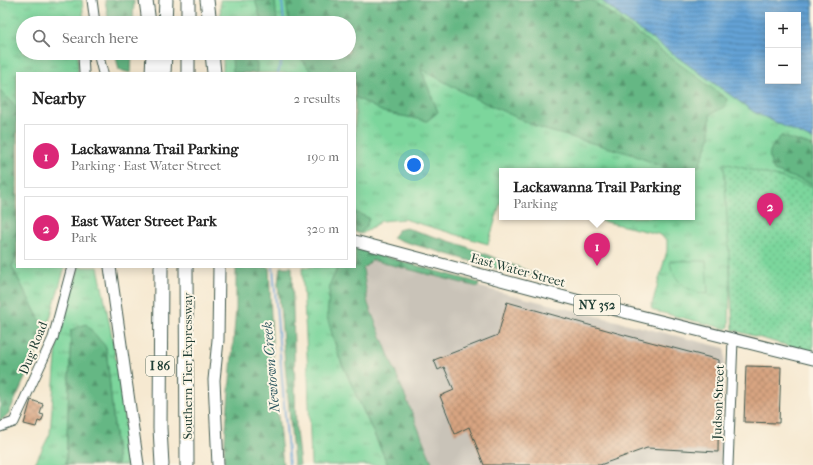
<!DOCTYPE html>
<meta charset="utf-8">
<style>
:root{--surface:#fff;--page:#f2f2f2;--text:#222;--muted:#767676;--line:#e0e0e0;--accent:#db2777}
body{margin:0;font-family:"IM FELL French Canon",serif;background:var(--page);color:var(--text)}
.controls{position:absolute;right:12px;top:12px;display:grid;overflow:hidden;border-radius:0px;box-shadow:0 2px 10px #0003}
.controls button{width:36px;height:36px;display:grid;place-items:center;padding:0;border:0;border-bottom:1px solid var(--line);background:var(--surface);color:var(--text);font:20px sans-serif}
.you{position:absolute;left:414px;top:165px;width:14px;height:14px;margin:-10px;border:3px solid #fff;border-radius:50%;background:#1a73e8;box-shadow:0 0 0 6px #1a73e833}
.badge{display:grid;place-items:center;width:26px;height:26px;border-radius:50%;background:var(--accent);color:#fff;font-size:13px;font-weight:700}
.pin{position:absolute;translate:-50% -33px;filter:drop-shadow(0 1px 2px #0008)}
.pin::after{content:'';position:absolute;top:21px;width:14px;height:12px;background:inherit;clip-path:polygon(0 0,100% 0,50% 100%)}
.popup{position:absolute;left:499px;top:168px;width:196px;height:52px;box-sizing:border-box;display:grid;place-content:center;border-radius:0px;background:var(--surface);filter:drop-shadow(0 1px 3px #0005);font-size:13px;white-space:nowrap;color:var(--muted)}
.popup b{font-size:15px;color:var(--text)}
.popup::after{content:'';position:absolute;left:50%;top:100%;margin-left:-8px;border:8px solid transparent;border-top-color:var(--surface)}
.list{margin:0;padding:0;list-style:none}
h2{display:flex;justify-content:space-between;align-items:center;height:52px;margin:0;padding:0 16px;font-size:17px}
h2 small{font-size:13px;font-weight:400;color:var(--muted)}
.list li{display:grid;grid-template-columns:26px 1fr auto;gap:12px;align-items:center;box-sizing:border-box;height:64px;margin:0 8px 8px;padding:0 8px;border:1px solid var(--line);border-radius:0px}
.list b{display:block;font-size:15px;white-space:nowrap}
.list p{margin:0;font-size:13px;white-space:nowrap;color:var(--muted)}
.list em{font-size:13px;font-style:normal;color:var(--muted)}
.icon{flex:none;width:22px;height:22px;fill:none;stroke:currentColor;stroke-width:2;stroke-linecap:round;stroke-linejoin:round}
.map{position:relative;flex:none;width:813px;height:465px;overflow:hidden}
.search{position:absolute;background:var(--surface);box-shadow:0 2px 10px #0003;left:16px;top:16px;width:340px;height:44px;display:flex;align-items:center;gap:10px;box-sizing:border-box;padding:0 14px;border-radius:22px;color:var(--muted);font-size:15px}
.panel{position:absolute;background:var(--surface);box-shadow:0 2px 10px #0003;left:16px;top:72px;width:340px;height:196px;border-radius:0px}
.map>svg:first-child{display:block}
</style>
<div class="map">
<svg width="813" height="465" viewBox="0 0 813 465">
<defs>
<pattern id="grass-tufts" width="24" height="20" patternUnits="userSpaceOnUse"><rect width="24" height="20" fill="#7cd69c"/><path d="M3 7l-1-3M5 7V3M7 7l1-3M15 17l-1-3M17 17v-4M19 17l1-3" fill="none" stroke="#65af80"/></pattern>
<pattern id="forest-firs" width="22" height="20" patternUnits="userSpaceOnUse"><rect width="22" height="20" fill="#65b784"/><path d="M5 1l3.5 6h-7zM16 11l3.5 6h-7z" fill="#53966d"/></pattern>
<pattern id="park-dots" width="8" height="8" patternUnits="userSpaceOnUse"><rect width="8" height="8" fill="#7cd69c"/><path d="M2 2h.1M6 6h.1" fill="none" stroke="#65af80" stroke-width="1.8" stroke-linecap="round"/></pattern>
<pattern id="water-rules" width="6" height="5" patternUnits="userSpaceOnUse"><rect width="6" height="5" fill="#63a2d5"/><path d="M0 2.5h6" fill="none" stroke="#5185ae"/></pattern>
<pattern id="building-cross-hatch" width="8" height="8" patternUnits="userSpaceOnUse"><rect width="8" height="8" fill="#d8a481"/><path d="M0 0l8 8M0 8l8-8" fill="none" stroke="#af876a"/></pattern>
</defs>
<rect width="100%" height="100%" fill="#fcf5e5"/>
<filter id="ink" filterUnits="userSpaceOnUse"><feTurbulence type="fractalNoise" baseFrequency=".025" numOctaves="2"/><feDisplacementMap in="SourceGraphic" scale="8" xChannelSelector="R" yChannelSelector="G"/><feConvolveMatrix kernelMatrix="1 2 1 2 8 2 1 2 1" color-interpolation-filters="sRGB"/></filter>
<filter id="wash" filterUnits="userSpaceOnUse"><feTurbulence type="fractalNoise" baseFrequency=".012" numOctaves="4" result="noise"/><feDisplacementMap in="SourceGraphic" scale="16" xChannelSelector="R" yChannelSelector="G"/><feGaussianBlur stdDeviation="0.9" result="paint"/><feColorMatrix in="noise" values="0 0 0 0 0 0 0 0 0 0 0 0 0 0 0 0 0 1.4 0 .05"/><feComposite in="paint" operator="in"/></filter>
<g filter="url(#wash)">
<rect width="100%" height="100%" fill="#f6e9d1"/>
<path fill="#c9c3b8" d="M372 260 725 348 721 465H433L368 304 363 269Z"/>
<path fill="url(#grass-tufts)" stroke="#4e8a68" d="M0 0H82L84 23H23V53H78V73H17V107L0 90Z
M220 0H601L623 18 754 112 813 140V201L731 252 729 327 727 329 655 311 651 308 667 251V240L658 234 585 217H692V171H502V198L488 244 404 219 381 221 362 234 355 232V73H223V53H349V23H221Z
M17 254V267H65L46 332 12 267Z
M79 267H98L113 341 132 465H118L106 347 71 330 66 465H34L50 434 57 344Z
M302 267H338L330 284 339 357 388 465H311L308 372Z"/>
<path fill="url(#forest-firs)" stroke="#427a5c" d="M105 0H134L133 23H109Z
M255 0H275L277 23H262Z
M286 0H592L727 99 725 107 710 114V138L699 166 682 171H672L631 154 542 129 472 97 421 69 438 112 427 121 383 112 355 97V73H312L297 53H349V23H289Z
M115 53H132L131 73 119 70Z
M249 53 257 64V73H233L232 57Z
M0 90 17 107V254L12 267 46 332 9 413 0 422Z
M781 136 813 146V184L774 171C766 154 769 149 781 136Z
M355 212 369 218 366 227 360 234 355 232Z
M406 228 462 245 546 278 502 270 392 238 398 230Z
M355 248 479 283 478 287 372 260 363 269 368 304 433 465H388L339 357 327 317 330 284 338 267H355Z
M236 267H269L273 365 283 465H224V452L236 309Z
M280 267H292L296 431 300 465H294L278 284Z
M86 324 106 347 118 465H66L71 330Z"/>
<path fill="url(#park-dots)" stroke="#4e8a68" d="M724 163 813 186V353L733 330Z"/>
<path fill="#7cd69c" stroke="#4e8a68" d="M670 261H706L708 294C689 293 672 281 670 261Z"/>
<path fill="url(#water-rules)" stroke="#417084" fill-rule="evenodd" d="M601 0H813V140L754 112 623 18ZM768 15H798V81H768Z"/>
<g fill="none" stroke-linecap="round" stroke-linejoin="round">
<path stroke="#63a2d5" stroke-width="2" d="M282 0 284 23
M278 73 284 53
M273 267 289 465"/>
</g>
<g id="blocks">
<path fill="url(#building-cross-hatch)" d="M507 302 628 336 719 360 718 452 647 448 600 465H484L469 427 455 434 440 396 454 390 444 367 438 370 434 360 498 335Z
M746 366 781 367 779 423 744 422Z
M31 400 43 404 40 414 44 415 41 422 38 421 36 427 24 424Z"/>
</g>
</g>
<g filter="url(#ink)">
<use href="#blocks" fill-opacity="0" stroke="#3f574c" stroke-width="1"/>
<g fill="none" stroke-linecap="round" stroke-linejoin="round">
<g stroke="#3f574c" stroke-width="11">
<path id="minor" d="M92 0 95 23
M98 53 103 73
M84 73 83 55 85 53
M0 427 14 422 53 338 72 267
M728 465 733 340"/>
</g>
<g stroke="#3f574c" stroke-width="13">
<path id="major" d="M355 241 576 300 813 359
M110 267 138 465
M218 465 214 380 218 340 219 267"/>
</g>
<g stroke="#3f574c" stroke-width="15">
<path id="highway" d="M146 0 149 23
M207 0 210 23
M165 23 166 0
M188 23V0
M212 53 214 73
M152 73 153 53
M164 73 165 53
M188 73V53
M161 267 160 428 162 465
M186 267 187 465"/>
</g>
<use href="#minor" stroke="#fff" stroke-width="9"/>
<use href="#major" stroke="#fff" stroke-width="11"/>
<use href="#highway" stroke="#fff" stroke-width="13"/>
</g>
</g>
<g text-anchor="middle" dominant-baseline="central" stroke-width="4" stroke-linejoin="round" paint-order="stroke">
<g fill="#fcf5e5" stroke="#617469" stroke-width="1">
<rect x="574" y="295" width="46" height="20" rx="3"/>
<rect x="146" y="356" width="28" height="20" rx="3"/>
</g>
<g font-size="12" font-weight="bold" fill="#1f3d34">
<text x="597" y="305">NY 352</text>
<text x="160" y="366">I 86</text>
</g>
<g font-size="13" fill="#1f3d34" stroke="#fcf5e5">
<text transform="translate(518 270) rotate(15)">East Water Street</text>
<text transform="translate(33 348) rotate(-68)">Dug Road</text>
<text transform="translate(187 366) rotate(-90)">Southern Tier Expressway</text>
<text transform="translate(718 402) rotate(-88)">Judson Street</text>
</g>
<g font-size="14" font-style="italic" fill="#335b64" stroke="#fcf5e5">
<text transform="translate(271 367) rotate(-95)">Newtown Creek</text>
</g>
</g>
</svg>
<div class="controls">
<button>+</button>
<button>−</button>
</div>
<div class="you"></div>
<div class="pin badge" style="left:597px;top:266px">1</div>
<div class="popup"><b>Lackawanna Trail Parking</b>Parking</div>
<div class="pin badge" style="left:770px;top:226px">2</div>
<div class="search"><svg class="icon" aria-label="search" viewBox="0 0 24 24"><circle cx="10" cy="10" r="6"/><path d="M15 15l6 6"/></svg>Search here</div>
<section class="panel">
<h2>Nearby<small>2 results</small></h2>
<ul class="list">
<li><span class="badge">1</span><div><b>Lackawanna Trail Parking</b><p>Parking · East Water Street</p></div><em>190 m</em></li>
<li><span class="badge">2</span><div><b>East Water Street Park</b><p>Park</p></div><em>320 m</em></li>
</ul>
</section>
</div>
